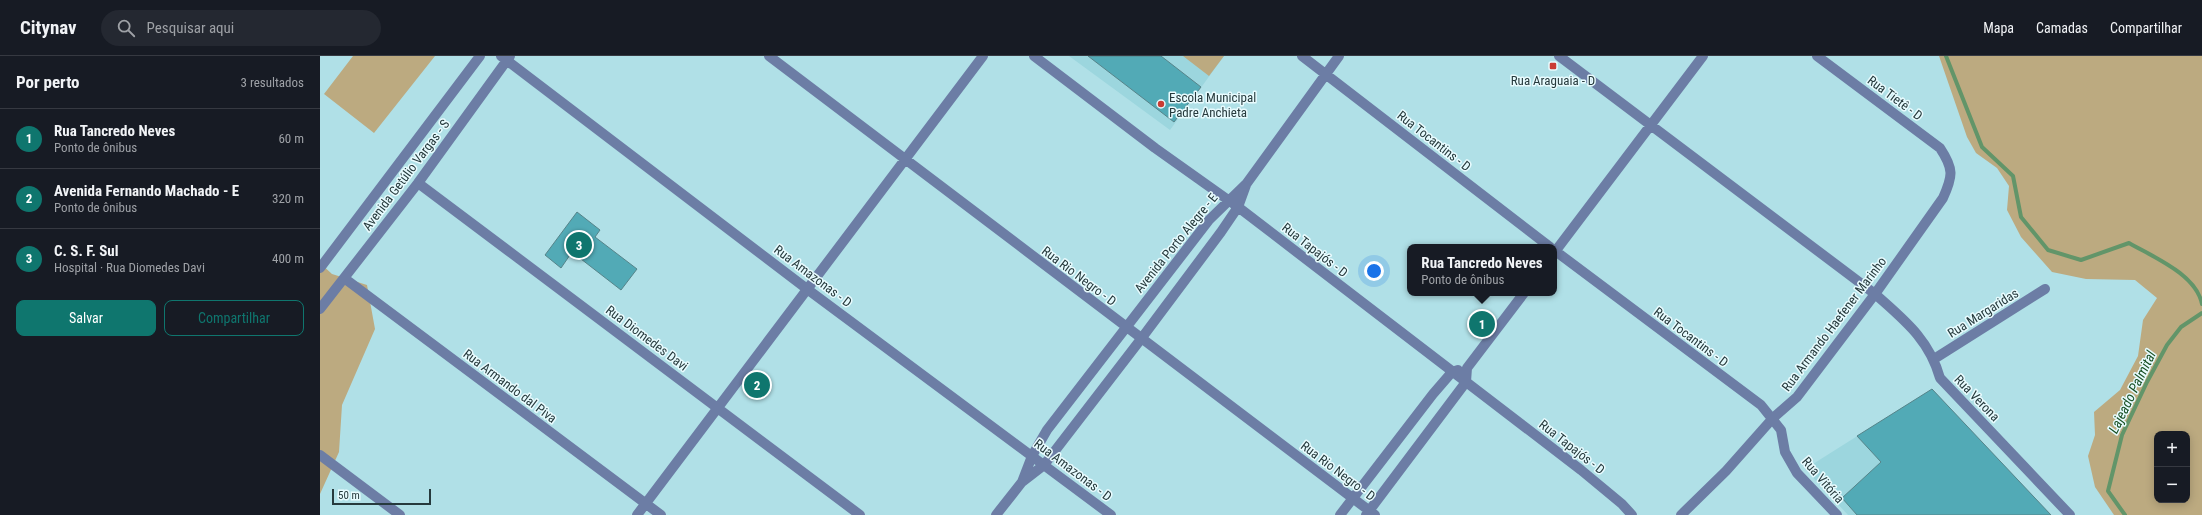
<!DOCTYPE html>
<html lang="pt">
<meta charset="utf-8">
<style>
:root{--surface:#171b24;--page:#242831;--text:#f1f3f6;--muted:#9ea1a6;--line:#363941;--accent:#0f766e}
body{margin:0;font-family:"Roboto Condensed",sans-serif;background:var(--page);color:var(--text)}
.controls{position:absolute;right:12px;bottom:12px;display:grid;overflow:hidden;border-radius:8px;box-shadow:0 2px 10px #0003}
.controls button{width:36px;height:36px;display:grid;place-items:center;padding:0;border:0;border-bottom:1px solid var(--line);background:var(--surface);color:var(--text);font:20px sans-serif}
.scale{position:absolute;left:12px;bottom:10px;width:99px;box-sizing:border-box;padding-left:4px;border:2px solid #263a3d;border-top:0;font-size:11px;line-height:14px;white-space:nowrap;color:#263a3d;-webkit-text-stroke:3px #e8fbfe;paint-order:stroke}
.you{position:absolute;left:1054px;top:215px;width:14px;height:14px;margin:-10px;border:3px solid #fff;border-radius:50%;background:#1a73e8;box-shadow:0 0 0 6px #1a73e833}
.badge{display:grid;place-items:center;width:26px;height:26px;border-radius:50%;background:var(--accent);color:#fff;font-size:13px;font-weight:700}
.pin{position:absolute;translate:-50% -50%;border:2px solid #fff;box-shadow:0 1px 4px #0006}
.popup{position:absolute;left:1087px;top:188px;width:150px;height:52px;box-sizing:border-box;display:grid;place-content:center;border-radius:8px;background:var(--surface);filter:drop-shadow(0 1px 3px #0005);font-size:13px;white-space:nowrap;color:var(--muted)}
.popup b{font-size:15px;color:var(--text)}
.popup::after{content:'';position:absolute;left:50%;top:100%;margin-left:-8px;border:8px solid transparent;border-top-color:var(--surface)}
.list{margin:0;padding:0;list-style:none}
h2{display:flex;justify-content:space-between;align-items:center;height:52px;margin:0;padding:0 16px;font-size:17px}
h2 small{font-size:13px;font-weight:400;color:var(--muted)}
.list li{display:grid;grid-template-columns:26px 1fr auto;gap:12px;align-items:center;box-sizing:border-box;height:60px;padding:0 16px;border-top:1px solid var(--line)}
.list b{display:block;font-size:15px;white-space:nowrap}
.list p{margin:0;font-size:13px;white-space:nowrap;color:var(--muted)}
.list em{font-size:13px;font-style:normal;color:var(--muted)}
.actions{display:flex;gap:8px;padding:12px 16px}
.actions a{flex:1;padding:9px 0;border:1px solid var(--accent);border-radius:8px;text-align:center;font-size:14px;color:var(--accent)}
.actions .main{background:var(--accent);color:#fff}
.icon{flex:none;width:22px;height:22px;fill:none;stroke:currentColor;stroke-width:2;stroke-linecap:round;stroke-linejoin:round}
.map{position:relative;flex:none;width:1882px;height:459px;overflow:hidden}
header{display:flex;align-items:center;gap:24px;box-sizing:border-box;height:56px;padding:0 20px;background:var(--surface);border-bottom:1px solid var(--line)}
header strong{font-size:19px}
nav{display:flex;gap:22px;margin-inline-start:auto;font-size:14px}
.search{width:280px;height:36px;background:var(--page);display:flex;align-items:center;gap:10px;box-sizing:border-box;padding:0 14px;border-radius:22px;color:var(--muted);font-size:15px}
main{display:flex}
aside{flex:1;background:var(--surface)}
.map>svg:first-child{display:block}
</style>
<header>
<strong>Citynav</strong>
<div class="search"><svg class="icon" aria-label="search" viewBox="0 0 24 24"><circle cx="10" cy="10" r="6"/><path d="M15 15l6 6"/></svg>Pesquisar aqui</div>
<nav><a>Mapa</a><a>Camadas</a><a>Compartilhar</a></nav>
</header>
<main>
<aside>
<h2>Por perto<small>3 resultados</small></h2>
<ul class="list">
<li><span class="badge">1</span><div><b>Rua Tancredo Neves</b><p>Ponto de ônibus</p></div><em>60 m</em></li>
<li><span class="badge">2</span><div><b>Avenida Fernando Machado - E</b><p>Ponto de ônibus</p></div><em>320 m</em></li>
<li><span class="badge">3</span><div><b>C. S. F. Sul</b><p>Hospital · Rua Diomedes Davi</p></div><em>400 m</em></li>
</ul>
<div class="actions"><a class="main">Salvar</a><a>Compartilhar</a></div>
</aside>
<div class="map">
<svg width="1882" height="459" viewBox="0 0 1882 459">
<rect width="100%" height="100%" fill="#b0e0e7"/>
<path fill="#9cd6de" d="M749 0H904L850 74Z
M1612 333 1731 459H1528L1485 413Z"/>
<path fill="#bcaa80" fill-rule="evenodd" d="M33 0H115L54 77 4 38Z
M863 0H904L889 20Z
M1619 0H1882V459H1794L1775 431 1768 400 1775 379 1774 356 1800 334 1818 300 1823 264 1837 242 1815 224 1766 223 1732 216 1701 181 1687 154 1689 130 1677 112 1656 97 1647 81ZM1837 378H1867V444H1837Z
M0 207 12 218 47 229 55 273 22 349 19 396 0 438Z"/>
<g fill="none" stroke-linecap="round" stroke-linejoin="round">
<path stroke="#629569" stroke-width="4" d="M1626 0 1662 91 1693 120 1701 161 1728 194 1761 204 1809 187C1833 201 1876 218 1882 248
M1805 459 1788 435 1802 379 1827 326 1847 289 1861 271 1882 257"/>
</g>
<path fill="#52aab6" stroke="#56848a" d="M768 0H841L881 31 854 66Z
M257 156 280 174 275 181 317 213 301 234 252 196 241 212 225 199Z
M1612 333 1731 459H1537L1522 442 1561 406 1537 380Z"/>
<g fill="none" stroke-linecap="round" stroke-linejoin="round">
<path stroke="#6c7da5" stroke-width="10" d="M181 0 487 233 791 459
M449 0 1055 459
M714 0 835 92 918 151 1261 414 1302 448 1312 459
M982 0 1230 191
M1239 0 1555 238C1584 264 1609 283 1620 322L1750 459
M98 127 540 459
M1234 194 1441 349 1461 374 1465 396 1477 417 1517 459
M1234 197 1383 0
M0 212 160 0
M24 222 341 459
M0 253 98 127 190 0
M1614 303 1725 233
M0 399 80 459
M702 426 712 400 727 374 889 164 927 127 1019 0
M317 459 663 0
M676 459 702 426 724 409 821 283 901 176 918 151 926 129
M1020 459 1113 338 1132 316 1138 314
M1046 459 1146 326 1147 312 1204 237
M1361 459 1406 415 1453 362 1477 341 1555 238 1623 142C1633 120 1634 113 1620 92L1497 0"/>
</g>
<g fill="#ca3c34" stroke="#e8fbfe" stroke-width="1.5">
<rect x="1229" y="6" width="8" height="8" rx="2"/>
<circle cx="841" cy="48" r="4"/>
</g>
<g text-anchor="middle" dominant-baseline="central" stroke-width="3" stroke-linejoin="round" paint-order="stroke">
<g font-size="13" fill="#263a3d" stroke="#e8fbfe">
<text x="1233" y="24">Rua Araguaia - D</text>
<text x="849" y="41" text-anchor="start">Escola Municipal<tspan x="849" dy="15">Padre Anchieta</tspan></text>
</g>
<g font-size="13" fill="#263a3d" stroke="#e8fbfe">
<text transform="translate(1575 42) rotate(37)">Rua Tietê - D</text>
<text transform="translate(1114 85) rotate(38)">Rua Tocantins - D</text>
<text transform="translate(86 119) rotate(-53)">Avenida Getúlio Vargas - S</text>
<text transform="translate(856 187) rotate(-51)">Avenida Porto Alegre - E</text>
<text transform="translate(995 194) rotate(38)">Rua Tapajós - D</text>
<text transform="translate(493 220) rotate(37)">Rua Amazonas - D</text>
<text transform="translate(759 220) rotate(37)">Rua Rio Negro - D</text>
<text transform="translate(1663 257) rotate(-32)">Rua Margaridas</text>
<text transform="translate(1514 268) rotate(-53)">Rua Armando Haefener Marinho</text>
<text transform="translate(1371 281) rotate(37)">Rua Tocantins - D</text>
<text transform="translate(327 282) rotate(37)">Rua Diomedes Davi</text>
<text transform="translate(190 330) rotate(37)">Rua Armando dal Piva</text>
<text transform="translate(1657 342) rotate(46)">Rua Verona</text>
<text transform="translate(1252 391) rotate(38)">Rua Tapajós - D</text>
<text transform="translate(753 414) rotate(37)">Rua Amazonas - D</text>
<text transform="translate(1018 415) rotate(37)">Rua Rio Negro - D</text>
<text transform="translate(1503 424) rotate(49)">Rua Vitória</text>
</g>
<g font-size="14" font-style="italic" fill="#174f23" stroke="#e8fbfe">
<text transform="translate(1812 336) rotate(-64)">Lajeado Palmital</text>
</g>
</g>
</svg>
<div class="controls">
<button>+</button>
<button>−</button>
</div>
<div class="scale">50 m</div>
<div class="you"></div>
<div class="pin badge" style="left:1162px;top:268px">1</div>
<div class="popup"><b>Rua Tancredo Neves</b>Ponto de ônibus</div>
<div class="pin badge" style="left:437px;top:329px">2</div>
<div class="pin badge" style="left:259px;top:189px">3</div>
</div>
</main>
